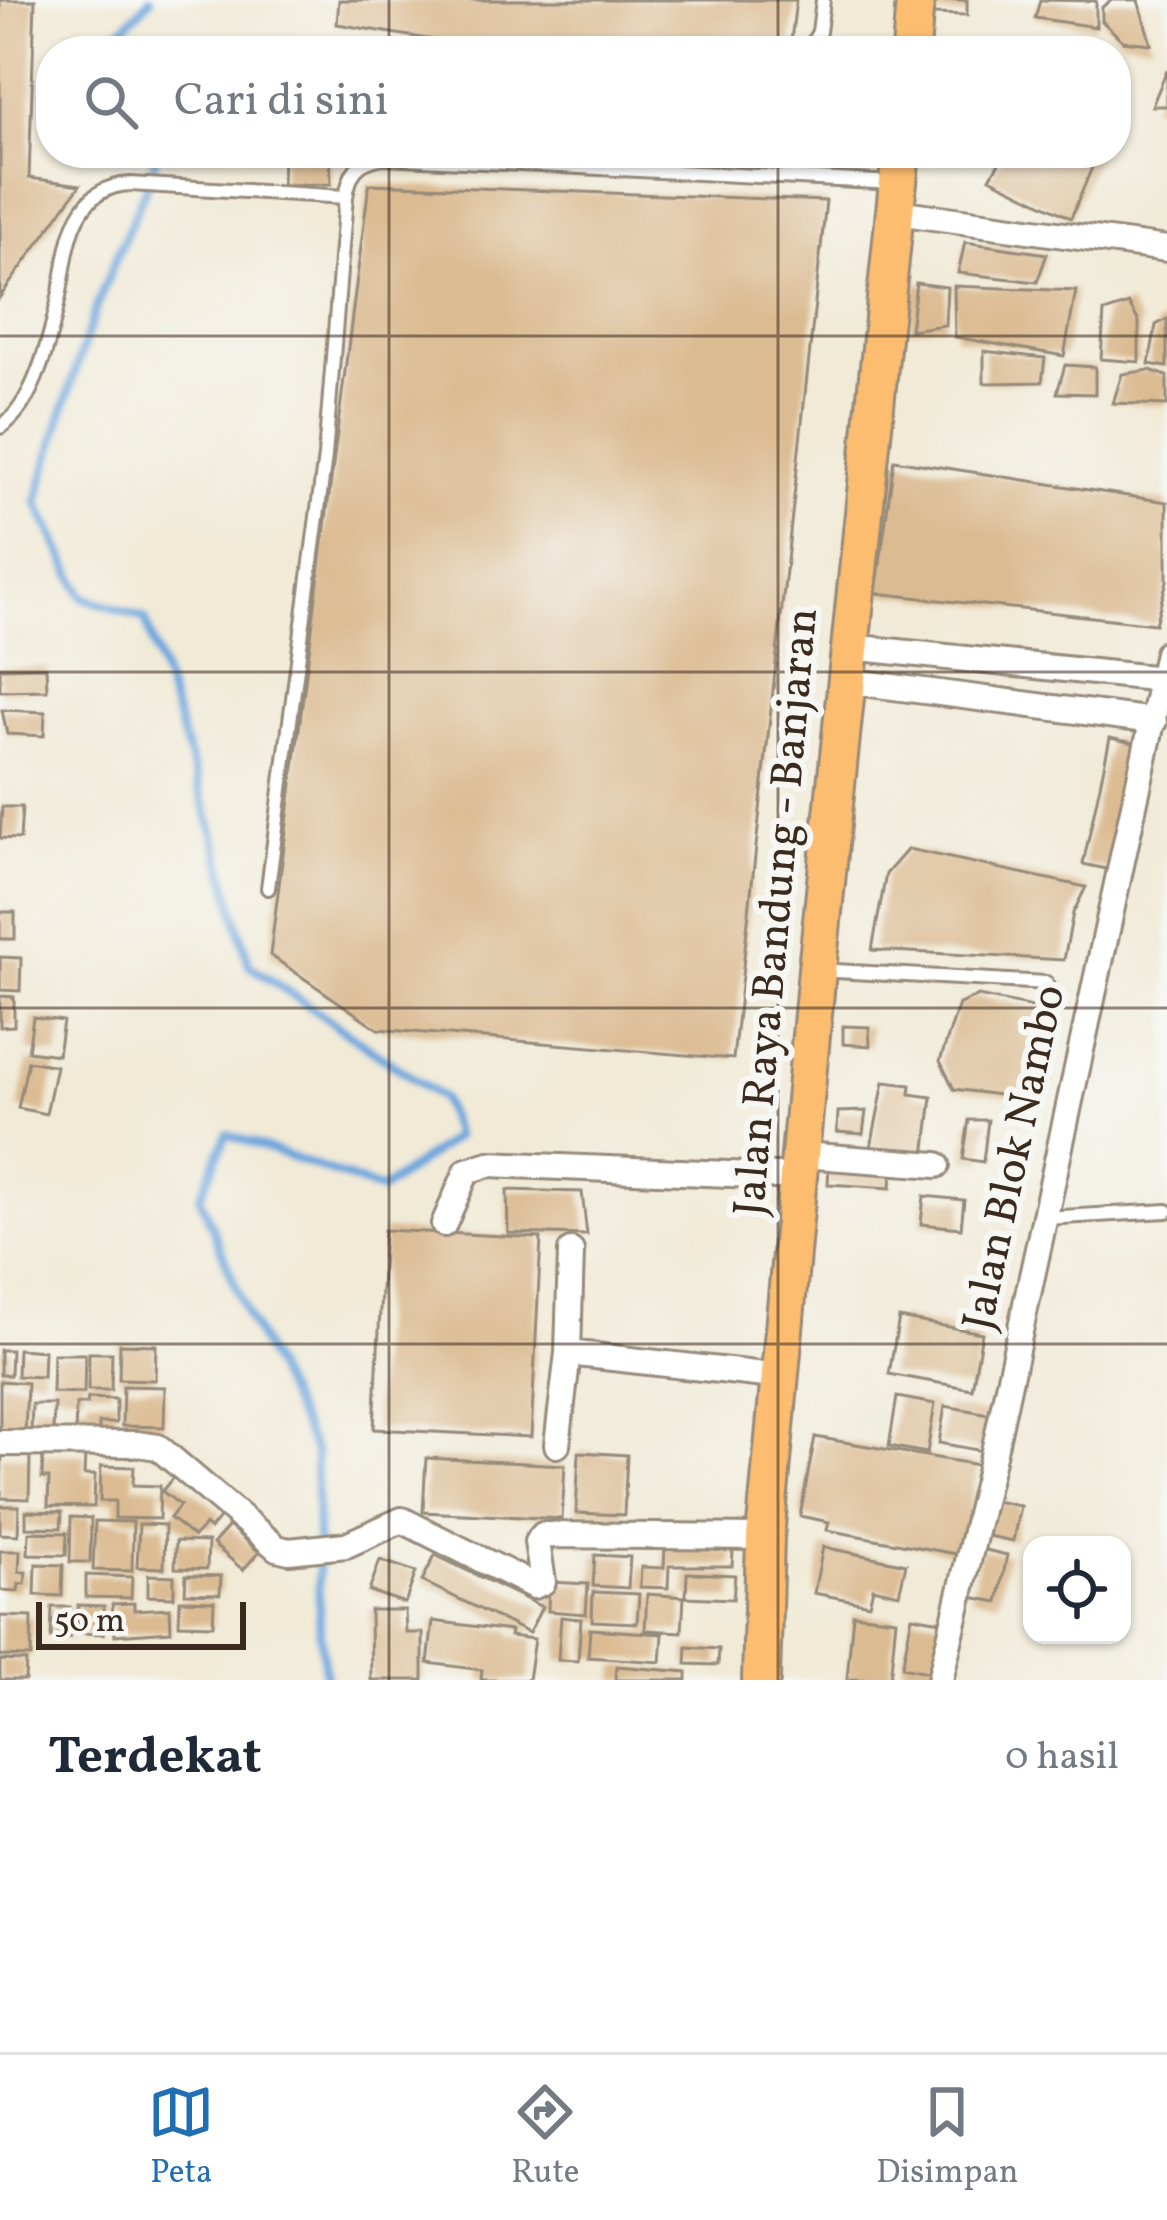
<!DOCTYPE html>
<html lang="id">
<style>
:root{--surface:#fff;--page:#f6f6f7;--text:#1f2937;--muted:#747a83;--line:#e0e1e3;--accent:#1f6fb2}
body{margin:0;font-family:Vollkorn,serif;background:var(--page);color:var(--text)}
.controls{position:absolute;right:36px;bottom:36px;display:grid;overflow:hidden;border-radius:24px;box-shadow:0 3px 9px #0004}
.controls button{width:108px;height:108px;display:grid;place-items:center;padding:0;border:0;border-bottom:3px solid var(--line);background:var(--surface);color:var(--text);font:60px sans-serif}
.scale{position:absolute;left:36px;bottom:30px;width:210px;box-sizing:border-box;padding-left:12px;border:6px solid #3b2a1e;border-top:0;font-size:33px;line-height:42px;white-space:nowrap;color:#3b2a1e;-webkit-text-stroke:9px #f6f6f2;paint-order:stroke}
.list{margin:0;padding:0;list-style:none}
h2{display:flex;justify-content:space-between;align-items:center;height:156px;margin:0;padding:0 48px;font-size:51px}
h2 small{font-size:39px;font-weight:400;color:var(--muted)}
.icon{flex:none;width:66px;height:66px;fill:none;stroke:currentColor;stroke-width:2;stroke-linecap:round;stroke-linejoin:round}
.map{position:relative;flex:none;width:1167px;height:1680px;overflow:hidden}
.search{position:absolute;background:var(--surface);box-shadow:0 3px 9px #0004;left:36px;right:36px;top:36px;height:132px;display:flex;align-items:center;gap:30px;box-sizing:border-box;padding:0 42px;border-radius:48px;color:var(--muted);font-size:45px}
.sheet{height:372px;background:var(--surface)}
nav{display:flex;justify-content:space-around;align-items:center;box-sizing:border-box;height:168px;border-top:3px solid var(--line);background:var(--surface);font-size:33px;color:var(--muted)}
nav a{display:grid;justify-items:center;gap:6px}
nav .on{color:var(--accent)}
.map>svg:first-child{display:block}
</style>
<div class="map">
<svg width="1167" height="1680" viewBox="0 0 1167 1680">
<rect width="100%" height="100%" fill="#f6f6f2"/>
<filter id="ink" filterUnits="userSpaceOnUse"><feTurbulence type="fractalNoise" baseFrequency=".00833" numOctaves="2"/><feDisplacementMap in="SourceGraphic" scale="24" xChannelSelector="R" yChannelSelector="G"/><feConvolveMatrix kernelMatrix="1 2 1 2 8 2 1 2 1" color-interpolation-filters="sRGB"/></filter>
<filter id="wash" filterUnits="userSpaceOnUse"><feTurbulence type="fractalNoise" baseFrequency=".004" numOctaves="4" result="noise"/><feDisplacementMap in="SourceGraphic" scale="48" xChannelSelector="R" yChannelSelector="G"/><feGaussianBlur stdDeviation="2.7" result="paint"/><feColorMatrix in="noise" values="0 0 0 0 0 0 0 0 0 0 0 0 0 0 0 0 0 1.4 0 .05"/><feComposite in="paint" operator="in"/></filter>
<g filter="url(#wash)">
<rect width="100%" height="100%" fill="#f1ead7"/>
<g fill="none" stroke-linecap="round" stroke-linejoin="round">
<path stroke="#6ea7dd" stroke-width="9" d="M126 51 121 30 150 0
M152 153 155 163C139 208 118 250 101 295 76 363 56 433 37 502L83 597 145 619 218 847 249 965 442 1098 455 1137 381 1190 227 1134 200 1197 248 1317 315 1452 320 1635 326 1680"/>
</g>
<g id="blocks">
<path fill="#dbbb92" d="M0 0H35L29 178 80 185 0 297Z
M339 0H796L790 49 653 51H556L446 42 337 24Z
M935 0H967V15L933 14Z
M1040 0 1096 1V27L1035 18Z
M1112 0H1138L1151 44 1123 41 1102 21V7Z
M307 43 361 48V51H306Z
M1167 70V106H1152Z
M1005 153H1098L1071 218 990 178Z
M283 154H330L331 184 282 185Z
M369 184 826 201 733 1059 378 1029 270 955Z
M965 242 1047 254 1037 282 958 273Z
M916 283 947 287 945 325 910 330Z
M954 286 1076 291 1064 356 955 337Z
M1129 304 1139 322V362L1101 359 1104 312Z
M1167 319V367L1149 364 1156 325Z
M984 351 1045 358 1042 382 984 383Z
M1065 365 1095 367V394L1057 393Z
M1150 370 1167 376V405L1113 403 1122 374Z
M894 460 1167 502V581L1155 624 876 593Z
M46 667 47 690 0 691V668Z
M2 710 45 712 44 736 7 734Z
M1110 738 1138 744 1111 870 1083 864Z
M2 807H22L20 839 0 838Z
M908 849 1086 887 1073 913 1064 960 872 950 886 874Z
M0 912H15V939H0Z
M0 957 21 958 20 991 0 990Z
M0 996 14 997V1026L0 1027Z
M978 996 1052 1011 1046 1084 1014 1097 954 1089 940 1061 959 1004Z
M33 1017 63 1021 58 1055 28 1051Z
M843 1026 869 1027 870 1046 843 1044Z
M28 1061 56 1066 46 1114 18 1108Z
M884 1082 911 1085 910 1094 932 1097 925 1156 871 1147Z
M866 1111 863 1134 837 1132 838 1112Z
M969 1120H988L983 1162 963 1159Z
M829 1165 892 1170 891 1188 828 1184Z
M507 1190 582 1192 587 1235 508 1233Z
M924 1196 964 1200 961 1228 921 1224Z
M384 1230 541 1238 531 1437 374 1429Z
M899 1318 982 1333 972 1389 889 1374Z
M120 1344 156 1345 155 1380 119 1379Z
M18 1349 44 1351 43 1377 17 1376Z
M0 1350H11L10 1375H0Z
M89 1353H112L111 1390H88Z
M53 1354H85L84 1393 52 1392Z
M0 1381 27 1383 25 1432 0 1431Z
M123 1386 165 1387 164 1427 122 1426Z
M897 1397 935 1404 927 1453 889 1446Z
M88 1398 116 1399V1423H99V1440H75L76 1404H87Z
M32 1404H54L53 1433H31Z
M945 1406 989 1414 983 1451 939 1443Z
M815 1437 978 1465 961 1555 827 1530 829 1522 800 1516Z
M579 1452 627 1455 624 1515 576 1513Z
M43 1454 85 1455 84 1475H95L94 1507 48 1506 49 1478H42Z
M2 1455 30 1456 29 1499 1 1498Z
M426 1458 565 1465 562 1519 423 1512Z
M101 1466 134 1467 133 1485 160 1486 159 1519 115 1518V1501H100Z
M174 1476 222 1514 210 1529 205 1525 194 1537 170 1518 180 1505 162 1491Z
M990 1500 1020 1506 1013 1541 983 1535Z
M0 1506H19L18 1535 0 1534Z
M26 1511 62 1512 61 1528 26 1527Z
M71 1517 91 1518 90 1562H70Z
M95 1521 133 1522 132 1571 93 1570Z
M139 1524 165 1525 164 1568 137 1567Z
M229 1526 259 1552 243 1570 213 1544Z
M29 1532 67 1533 66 1555 28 1554Z
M176 1541 208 1542 207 1569 175 1568Z
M665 1547 733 1551 732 1566H669L668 1588 640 1587 641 1567 664 1568Z
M823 1547 906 1564 899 1594 873 1588 869 1604 814 1593Z
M981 1549 1007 1555 998 1602 971 1597Z
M0 1551H20L19 1572H26L25 1584H19L18 1591 0 1590Z
M435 1555 542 1607 529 1633 422 1581Z
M595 1555 630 1557 628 1588 593 1586Z
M380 1560 416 1572 405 1603 369 1591Z
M36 1564 63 1565 62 1596 35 1595Z
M687 1573 735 1575 733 1599 686 1597Z
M86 1575 132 1577 131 1598 86 1597Z
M148 1575 174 1576V1597L148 1596Z
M186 1575 221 1576 220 1594 185 1593Z
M549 1582 588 1584 586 1614 548 1611Z
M593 1592 639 1594 637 1623 592 1621Z
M647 1594 684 1597 682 1632 645 1630Z
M180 1600 214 1601 213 1625 179 1624Z
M134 1603V1610L170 1608 171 1631 115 1635 112 1604Z
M78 1605 104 1606V1634L77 1633Z
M52 1607H70L69 1638H51Z
M370 1610H405L406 1633H423V1680H371Z
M853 1614 896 1619 890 1680 847 1679Z
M0 1616 32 1617 31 1657 0 1656Z
M912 1616 947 1622 937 1674 902 1667Z
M561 1617 581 1619 578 1661 558 1660Z
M433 1621 511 1631 510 1636 534 1639 528 1680H481L482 1670 428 1663Z
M590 1629 663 1634 661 1662 588 1657Z
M687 1647 719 1649 718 1665 686 1664Z
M0 1660 26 1661 25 1680H0Z
M616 1666 687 1672V1680H615Z"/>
</g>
</g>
<g filter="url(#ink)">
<use href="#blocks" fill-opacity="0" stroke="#968a7a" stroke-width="3"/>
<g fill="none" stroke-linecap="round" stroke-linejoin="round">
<g stroke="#968a7a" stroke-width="18">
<path id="lane" d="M808 51 819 32 823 0
M0 427C35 407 52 331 60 292 68 249 70 187 130 184L346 197
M268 888 325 456 346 197C350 171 357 162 383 157L895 183
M818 970 1046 983
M1045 1218 1167 1211"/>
</g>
<g stroke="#968a7a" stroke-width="30">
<path id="street" d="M896 212 1167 249
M850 647 1162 679
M847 681 1154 721
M802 1155 937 1165
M444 1224 467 1171 489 1164 800 1177
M568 1353 782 1377
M0 1443 137 1444 158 1447 277 1548 289 1551 346 1545 402 1520 534 1586 543 1582 537 1542 543 1535 765 1537
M557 1445 568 1353 571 1251
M940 1680 995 1447 1167 653"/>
</g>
<g stroke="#968a7a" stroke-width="42">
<path id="primary" d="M911 51 915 0
M761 1680 765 1537 817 970 901 153"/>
</g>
<use href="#lane" stroke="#fff" stroke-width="12"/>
<use href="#street" stroke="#fff" stroke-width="24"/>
<use href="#primary" stroke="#fcbd6f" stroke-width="36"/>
</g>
</g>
<path fill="none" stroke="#3b2a1e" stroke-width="3" stroke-opacity="0.55" d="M389 0V51M778 0V51M389 153V1680M778 153V1680M0 336H1167M0 672H1167M0 1008H1167M0 1344H1167"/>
<g text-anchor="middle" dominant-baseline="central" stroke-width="12" stroke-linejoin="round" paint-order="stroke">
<g font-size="45" fill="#3b2a1e" stroke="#f6f6f2">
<text transform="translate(778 912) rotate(-85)">Jalan Raya Bandung - Banjaran</text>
<text transform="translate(1016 1158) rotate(-78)">Jalan Blok Nambo</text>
</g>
</g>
</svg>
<div class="controls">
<button><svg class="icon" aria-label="locate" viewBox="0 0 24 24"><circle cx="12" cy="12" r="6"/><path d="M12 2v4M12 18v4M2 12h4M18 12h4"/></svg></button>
</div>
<div class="scale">50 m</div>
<div class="search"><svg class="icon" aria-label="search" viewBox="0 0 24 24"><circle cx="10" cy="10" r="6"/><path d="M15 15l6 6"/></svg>Cari di sini</div>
</div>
<section class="sheet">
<h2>Terdekat<small>0 hasil</small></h2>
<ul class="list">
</ul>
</section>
<nav>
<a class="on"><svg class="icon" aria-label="map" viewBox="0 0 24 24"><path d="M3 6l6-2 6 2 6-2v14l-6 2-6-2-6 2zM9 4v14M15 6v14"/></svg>Peta</a>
<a><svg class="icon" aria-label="directions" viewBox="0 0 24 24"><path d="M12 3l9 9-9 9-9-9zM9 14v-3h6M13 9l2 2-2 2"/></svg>Rute</a>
<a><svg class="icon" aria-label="saved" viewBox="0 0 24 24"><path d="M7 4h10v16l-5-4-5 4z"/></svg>Disimpan</a>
</nav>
